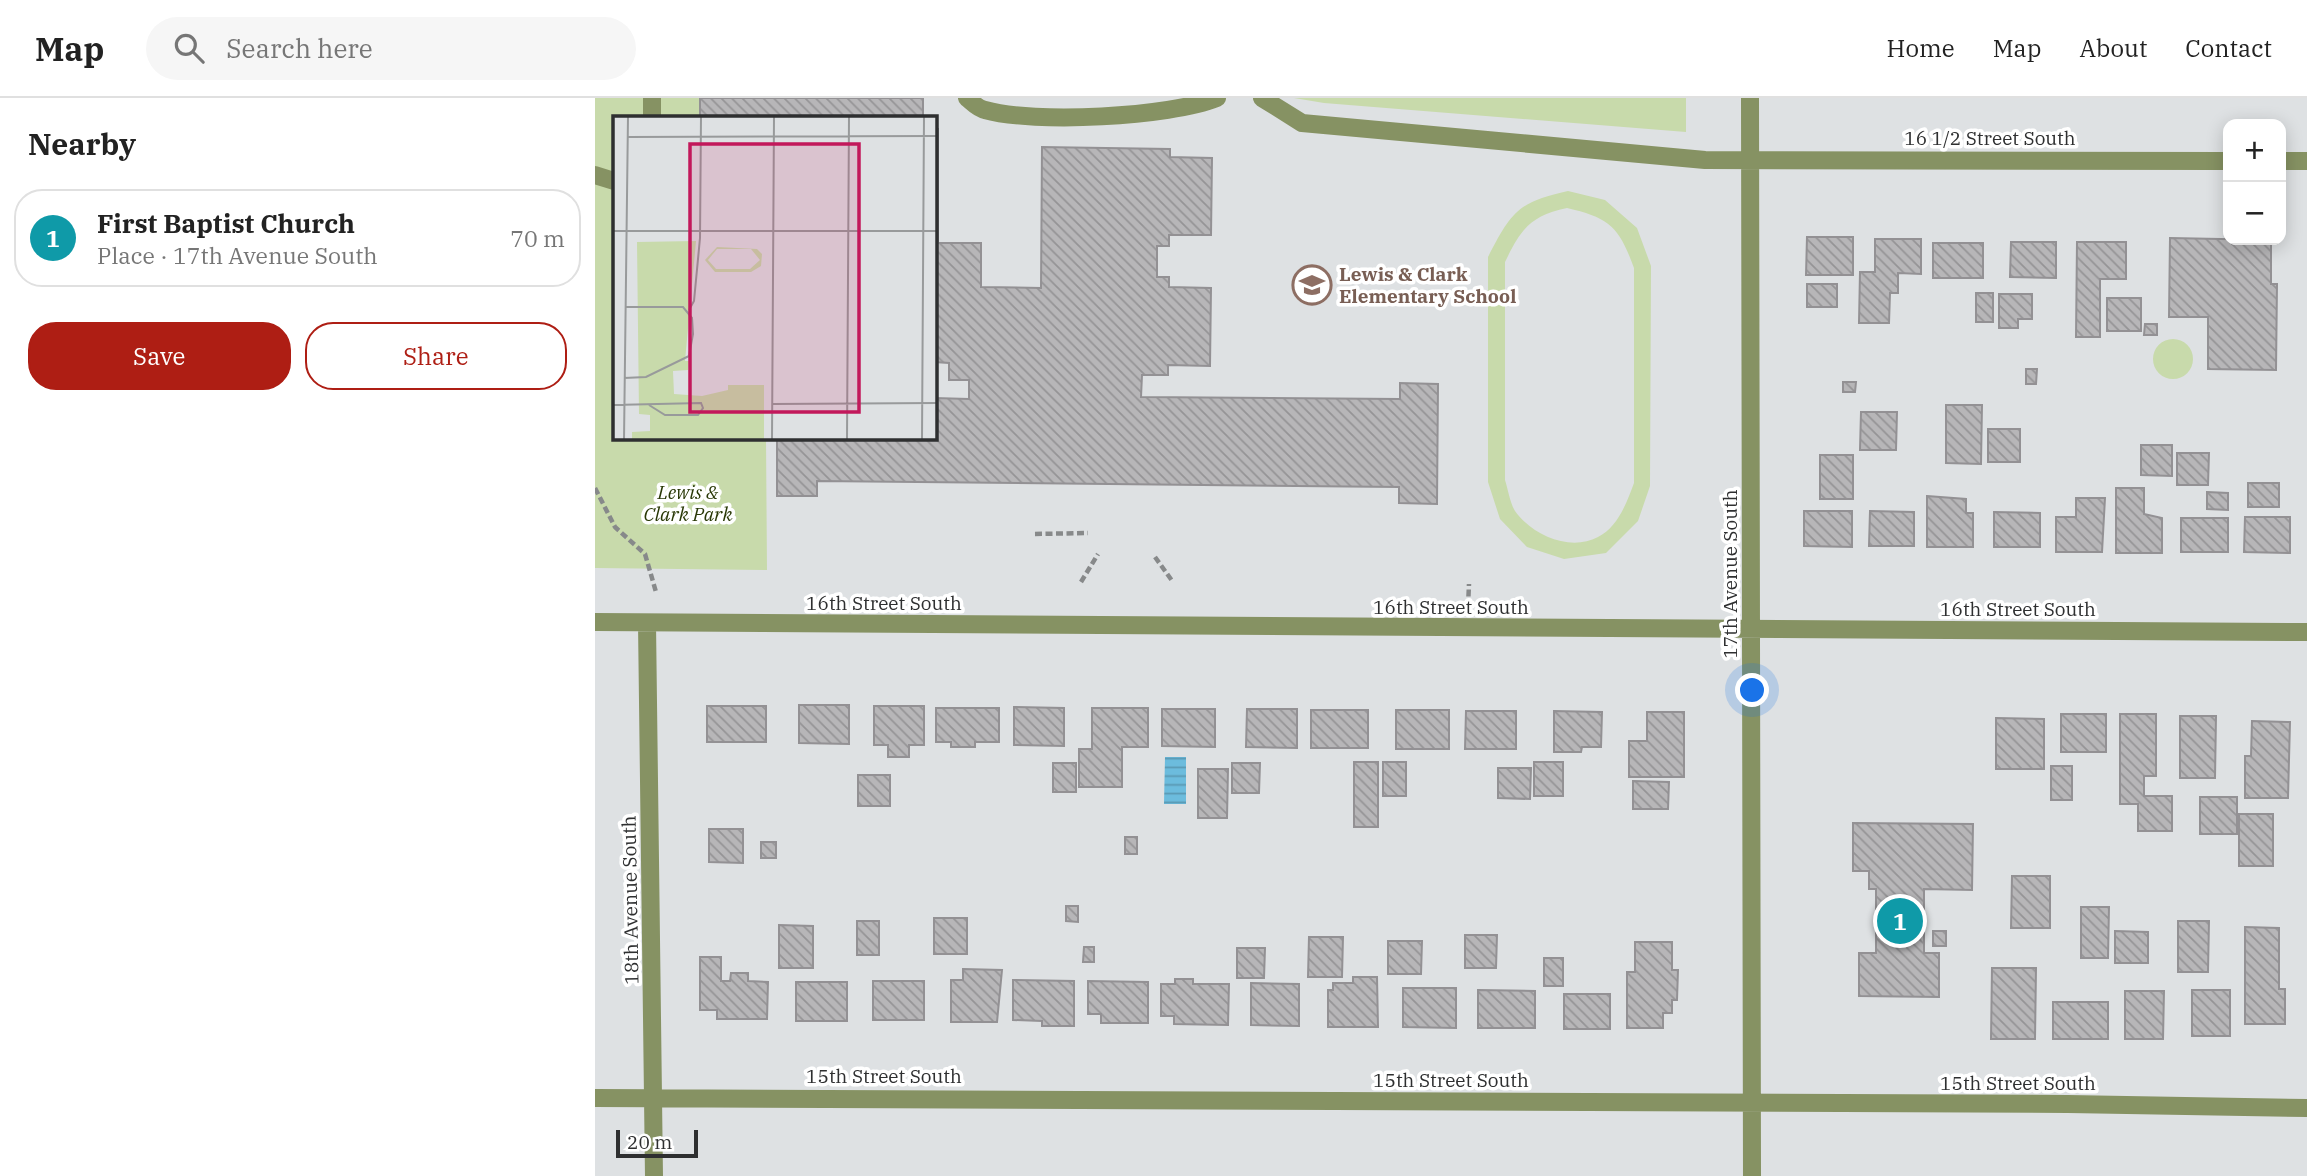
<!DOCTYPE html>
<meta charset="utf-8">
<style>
:root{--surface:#fff;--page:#f6f6f6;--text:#222;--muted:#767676;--line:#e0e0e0;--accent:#ae1e14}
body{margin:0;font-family:"IBM Plex Serif",serif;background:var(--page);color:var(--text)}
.controls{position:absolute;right:21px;top:21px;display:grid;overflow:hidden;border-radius:14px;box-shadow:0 4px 18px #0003}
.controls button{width:63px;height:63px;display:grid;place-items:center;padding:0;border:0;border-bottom:2px solid var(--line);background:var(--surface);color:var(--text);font:35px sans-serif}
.scale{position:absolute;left:21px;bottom:18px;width:82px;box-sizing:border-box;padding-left:7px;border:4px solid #2e2f30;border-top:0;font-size:19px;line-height:24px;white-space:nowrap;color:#2e2f30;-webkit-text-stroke:5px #fff;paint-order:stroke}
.you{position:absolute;left:1158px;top:593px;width:24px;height:24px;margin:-18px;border:5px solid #fff;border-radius:50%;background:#1a73e8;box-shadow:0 0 0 10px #1a73e833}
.badge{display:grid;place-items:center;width:46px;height:46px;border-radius:50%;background:var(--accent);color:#fff;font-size:23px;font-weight:700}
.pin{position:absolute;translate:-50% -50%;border:4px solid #fff;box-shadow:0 2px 7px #0006}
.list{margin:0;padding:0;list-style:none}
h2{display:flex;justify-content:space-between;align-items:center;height:91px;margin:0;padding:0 28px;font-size:30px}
h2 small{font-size:23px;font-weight:400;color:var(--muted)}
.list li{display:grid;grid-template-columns:46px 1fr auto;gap:21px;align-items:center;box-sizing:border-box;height:98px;margin:0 14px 14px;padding:0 14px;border:2px solid var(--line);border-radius:28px}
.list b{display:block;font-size:26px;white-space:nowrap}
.list p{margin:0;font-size:23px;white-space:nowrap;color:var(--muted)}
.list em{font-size:23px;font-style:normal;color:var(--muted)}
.actions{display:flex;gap:14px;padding:21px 28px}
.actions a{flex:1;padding:16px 0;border:2px solid var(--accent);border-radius:28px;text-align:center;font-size:24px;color:var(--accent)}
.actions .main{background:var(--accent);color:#fff}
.icon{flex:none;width:38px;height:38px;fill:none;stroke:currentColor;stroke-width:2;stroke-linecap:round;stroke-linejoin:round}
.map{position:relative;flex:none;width:1712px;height:1078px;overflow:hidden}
header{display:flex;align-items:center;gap:42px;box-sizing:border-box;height:98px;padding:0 35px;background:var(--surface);border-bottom:2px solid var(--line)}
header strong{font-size:33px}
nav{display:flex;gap:38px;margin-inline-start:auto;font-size:24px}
.search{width:490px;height:63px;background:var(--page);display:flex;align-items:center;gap:18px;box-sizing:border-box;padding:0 24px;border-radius:38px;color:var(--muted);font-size:26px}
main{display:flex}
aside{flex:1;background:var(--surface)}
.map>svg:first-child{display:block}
</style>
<header>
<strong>Map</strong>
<div class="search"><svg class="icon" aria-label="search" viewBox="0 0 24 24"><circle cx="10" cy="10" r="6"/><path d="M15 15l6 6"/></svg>Search here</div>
<nav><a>Home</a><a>Map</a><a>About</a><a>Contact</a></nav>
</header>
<main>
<aside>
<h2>Nearby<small></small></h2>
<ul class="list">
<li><span class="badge" style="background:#0f9aa8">1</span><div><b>First Baptist Church</b><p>Place · 17th Avenue South</p></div><em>70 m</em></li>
</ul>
<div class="actions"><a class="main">Save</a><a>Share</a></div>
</aside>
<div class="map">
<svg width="1712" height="1078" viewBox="0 0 1712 1078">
<defs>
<pattern id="water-rules" width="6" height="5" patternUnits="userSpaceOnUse" patternTransform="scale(1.75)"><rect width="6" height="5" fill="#6cbcdd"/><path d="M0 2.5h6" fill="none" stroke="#5999b4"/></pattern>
<pattern id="building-back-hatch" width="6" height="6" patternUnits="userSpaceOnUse" patternTransform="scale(1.75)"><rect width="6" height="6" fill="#b7b6b8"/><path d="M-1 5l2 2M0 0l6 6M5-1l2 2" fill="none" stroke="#959496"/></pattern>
</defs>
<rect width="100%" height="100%" fill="#dee1e3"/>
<path fill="#c8daab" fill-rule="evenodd" d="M0 0H105V19H19V340H171L172 472 0 470Z
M699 0H1091V34L729 5Z
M973 93 1010 102 1042 130 1056 168 1055 388 1043 423 1011 455 969 461 932 449 905 421 893 384V159C916 115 922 104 973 93ZM972 110C1015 120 1024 129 1039 170V385C1032 404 1023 429 1003 439 975 454 937 437 920 413 915 405 913 391 910 382V164C926 131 935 118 972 110Z
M1558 261a20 20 0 1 1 40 0a20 20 0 1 1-40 0Z"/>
<path fill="url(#water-rules)" d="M570 659H591V706H569Z"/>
<path fill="url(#building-back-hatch)" stroke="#939194" stroke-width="2" d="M105 0H328V19H105Z
M340 31H343V145H386V189L446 190 447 49 575 51V59L617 60 616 137H574V148H562V179H574V189L616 190 615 268 573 267V277H547L546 299 805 301V285L843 286 842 406 804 405V389L222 383V398H182V340H340V300L374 301V282H354V265L340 264Z
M1212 139H1258V177H1211Z
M1575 140 1676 142V186H1682L1681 272 1613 271V219H1574Z
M1280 141H1326V176L1303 175V195H1295L1294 225H1264L1265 174H1280Z
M1416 144H1461V180L1415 179Z
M1482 144H1531V181H1505V239H1481Z
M1338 145H1388V180H1338Z
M1212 186H1242V209H1212Z
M1381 195H1398V224H1381Z
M1404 196H1437V221H1423V230H1404Z
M1512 200H1546V233H1512Z
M1550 226H1562V237H1549Z
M1431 271H1442L1441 286H1431Z
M1248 284H1261L1260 294H1248Z
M1351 307H1387L1386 366 1351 365Z
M1266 314H1302L1301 352H1265Z
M1393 331H1425V364H1393Z
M1546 347H1577V378L1546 377Z
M1582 355H1614L1613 387H1582Z
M1225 357H1258V401H1225Z
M1653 385H1684V409H1653Z
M1521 390H1549V416L1567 420V455H1521Z
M1612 394 1633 395V412L1612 411Z
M1332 398 1371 401V415H1378V449H1332Z
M1481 400H1510L1507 454H1461V419H1481Z
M1209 413H1257V449L1209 448Z
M1275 413 1319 414V448H1274Z
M1399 414 1445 415V449H1399Z
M1650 419H1695V455L1649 454Z
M1586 420H1633V454H1586Z
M204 607H254V646L204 645Z
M112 608H171V644H112Z
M279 608H329V647H314V659H293V647H279Z
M419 609 469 610V648L419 647Z
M341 610H404V644H380V649H356V644H341Z
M497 610H553V649H527V689H484V651H497Z
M567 611H620V649L567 648Z
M652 611H702V650L651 649Z
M716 612H773V650H716Z
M801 612H854V651H801Z
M871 613H921V651H870Z
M959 613 1007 614 1006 649H987L986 654H959Z
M1052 614H1089V679H1034V643H1052Z
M1466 616H1511V654H1466Z
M1525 616H1561V678H1549V698H1577V733H1543V706H1525Z
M1585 618H1621L1620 680H1585Z
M1401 620 1449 621V671H1401Z
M1657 623 1695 624 1693 700H1650V658H1656Z
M759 664H783V729H759Z
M788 664H811V698H788Z
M939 664H968V698H939Z
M458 665H481V694H458Z
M637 665H665L664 695H637Z
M1456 668H1477V702H1456Z
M903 670H936L935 701 903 700Z
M603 671H633L632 720H603Z
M263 677H295V708H263Z
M1038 683 1074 684 1073 711H1038Z
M1605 699H1642V736H1605Z
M1644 716H1678V768H1644Z
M1258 725 1378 726 1377 792 1329 791V855H1344V899L1264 898V855H1281V791H1274V773H1258Z
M114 731H148V765L114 764Z
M530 739H542V756H530Z
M166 744H181V760H166Z
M1417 778H1455V830H1416Z
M471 808H483V824L471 823Z
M1486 809H1514L1513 860H1486Z
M339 820H372V856H339Z
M262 823H284V857H262Z
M1583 823H1614L1613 874H1583Z
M184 827 218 828V870H184Z
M1650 829 1684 830V891H1690V926H1650Z
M1338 833H1351V848H1338Z
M1520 833 1553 834V865H1520Z
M870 837H902L901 870H870Z
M714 839H748L747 879H713Z
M793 843H827L826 876H793Z
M1040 844H1077V872H1083L1082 902H1077V915H1068V930H1032V874H1040Z
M489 849H499V864H488Z
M642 850H670L669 880H642Z
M105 859H126V883H135L136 875H153V883L173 884 172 921H122V912H105Z
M949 860H968V888H949Z
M1397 870H1441L1440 941H1396Z
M368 871 407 872 402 924H356V882H368Z
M758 879H782L783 929H733V892H738V885H758Z
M580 881H598V886H634L633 927 579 926V918H566V886H580Z
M418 882 479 883V928H447V923L418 922Z
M278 883H329V922H278Z
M493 883 553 884V925H506V916H493Z
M201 884H252V923H201Z
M656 885 704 886V928L656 927Z
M808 890H861V930L808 929Z
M883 892 940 893V930H883Z
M1597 892H1635V938H1597Z
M1530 893H1569L1568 941H1530Z
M969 896H1015V931H969Z
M1458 904H1513V941H1458Z"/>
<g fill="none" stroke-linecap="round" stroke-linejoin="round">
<path stroke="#87898a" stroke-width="4.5" stroke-dasharray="7 3.5" stroke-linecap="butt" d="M0 390 20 429 50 456 61 494
M440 436 493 435
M560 459 578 484
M486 484 503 456
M873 509 874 486"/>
<path stroke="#869263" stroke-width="18" d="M57 0V19
M372 0C377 4 383 11 390 12 439 26 575 19 622 0
M667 0 707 25 1110 62 1633 63
M1155 0 1157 1078
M1686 63H1712
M0 77 19 83
M0 524 1712 534
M52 525 59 1078
M0 1000 1473 1006 1712 1010"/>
</g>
<defs>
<g id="school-ring" transform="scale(2.0125)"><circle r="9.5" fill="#fff" stroke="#8d6e63" stroke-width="1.5"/><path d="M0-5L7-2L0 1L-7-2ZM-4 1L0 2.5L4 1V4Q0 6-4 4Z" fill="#8d6e63"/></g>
</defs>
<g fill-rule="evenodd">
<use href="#school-ring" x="717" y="187"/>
</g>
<g text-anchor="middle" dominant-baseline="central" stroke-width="7" stroke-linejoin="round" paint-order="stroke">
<g font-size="19" fill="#2e2f30" stroke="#fff">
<text x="1395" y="40">16 1/2 Street South</text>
<text transform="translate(1135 476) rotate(-90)">17th Avenue South</text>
<text x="289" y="505">16th Street South</text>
<text x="856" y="509">16th Street South</text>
<text x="1423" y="511">16th Street South</text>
<text transform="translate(35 802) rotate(-91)">18th Avenue South</text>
<text x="289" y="978">15th Street South</text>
<text x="856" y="982">15th Street South</text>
<text x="1423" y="985">15th Street South</text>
</g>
<g font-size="19" font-weight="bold" fill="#785e54" stroke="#fff" text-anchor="start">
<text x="744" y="176">Lewis &amp; Clark<tspan x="744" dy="22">Elementary School</tspan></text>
</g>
<g font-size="19" font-style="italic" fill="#293806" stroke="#fff">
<text x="93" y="394">Lewis &amp;<tspan x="93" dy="22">Clark Park</tspan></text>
</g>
</g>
<g transform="translate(18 18)">
<rect width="324" height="324" fill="#dee1e3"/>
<path d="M83 125 72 245H76L75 254 60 255 61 278 89 280 115 274V269H151V324H19V316L37 315V299L26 298 24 126ZM104 131 144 133 149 138 148 150 138 156H102L92 144ZM104 133H138L147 144 137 153H103L95 144Z" fill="#c8daab" fill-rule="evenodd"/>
<path fill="none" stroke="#989a9b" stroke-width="2" d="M15 21 324 20M0 115H324M76 194 81 185 87 122 88 0M11 262 33 261 76 240 80 218 79 202 70 191H13M160 288 324 287M0 289 88 287 90 292 85 299H52L36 289M11 324 15 0M159 324 161 0M234 324 236 0M309 324 311 0"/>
<path fill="#c2185b" fill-opacity="0.15" stroke="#c2185b" stroke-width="3.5" d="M77 28H246V296H77Z"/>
<rect width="324" height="324" fill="none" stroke="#2e2f30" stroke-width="3.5"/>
</g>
</svg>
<div class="controls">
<button>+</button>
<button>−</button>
</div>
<div class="scale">20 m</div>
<div class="you"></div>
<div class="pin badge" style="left:1305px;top:823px;background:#0f9aa8">1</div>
</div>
</main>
